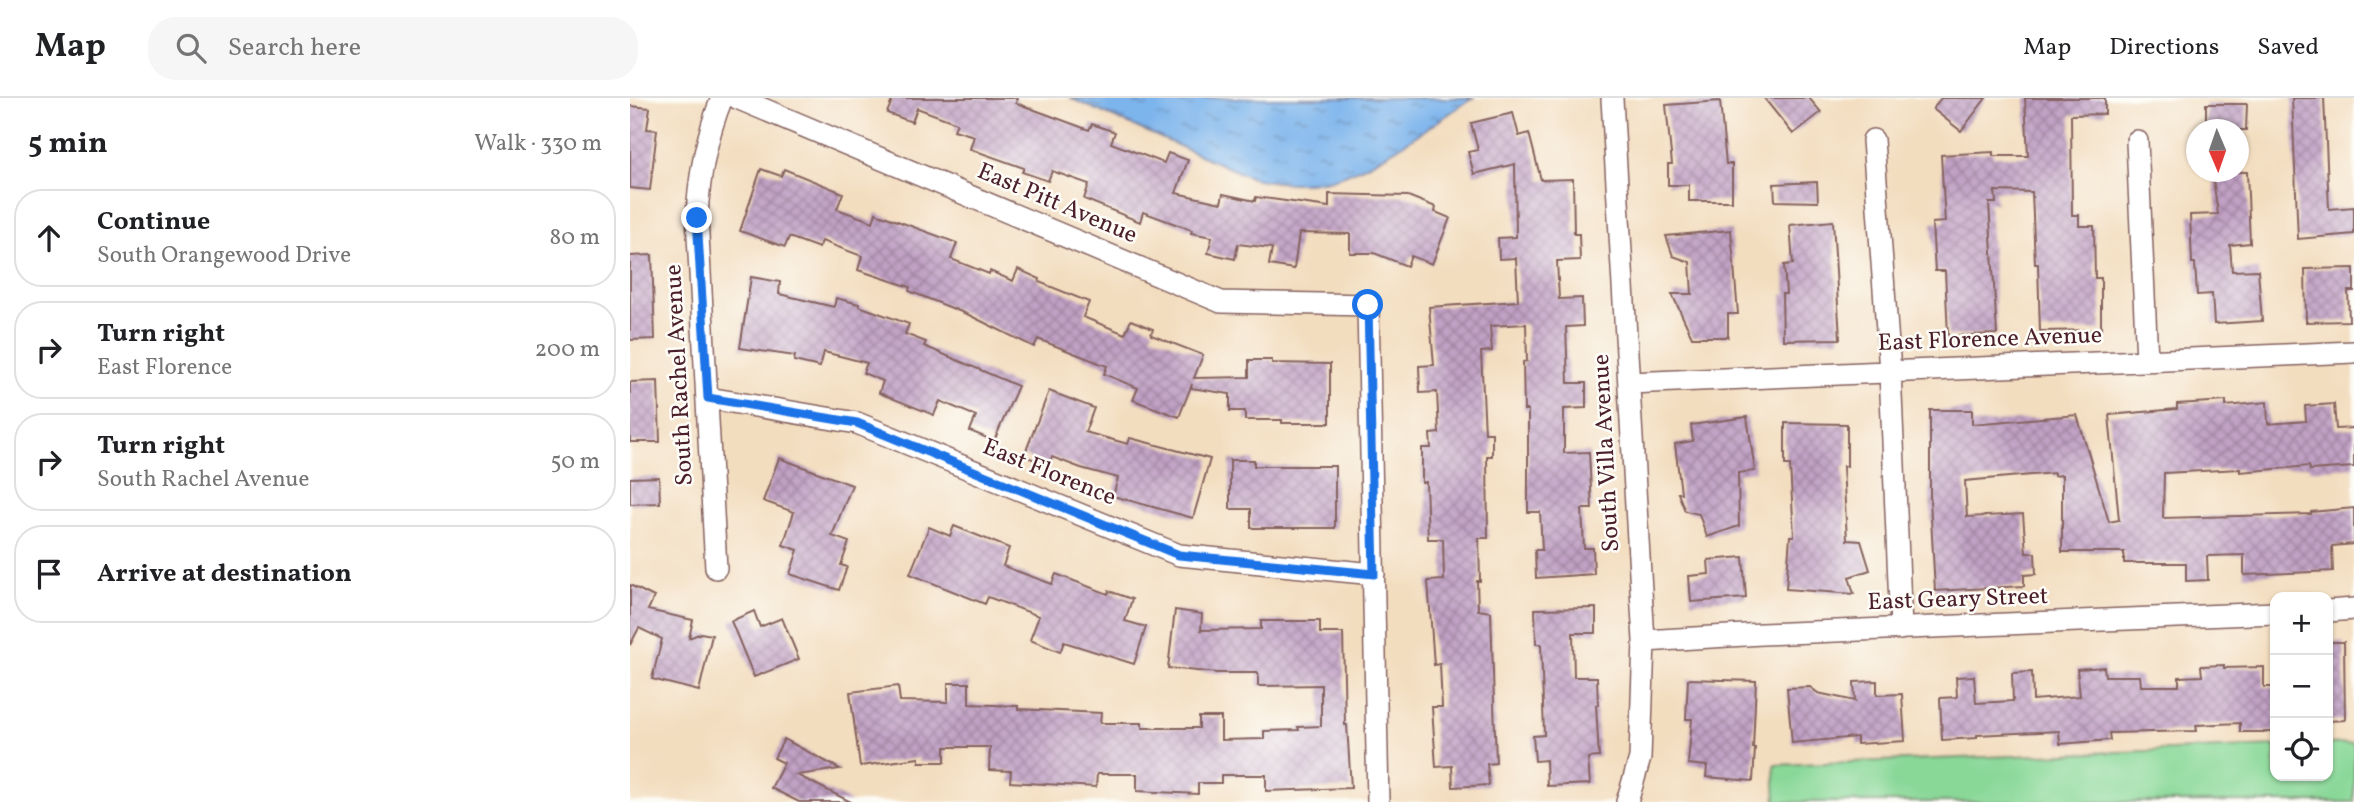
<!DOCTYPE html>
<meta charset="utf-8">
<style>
:root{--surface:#fff;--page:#f6f6f6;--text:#202124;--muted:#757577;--line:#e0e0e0}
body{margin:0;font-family:Vollkorn,serif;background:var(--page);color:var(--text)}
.controls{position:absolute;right:21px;bottom:21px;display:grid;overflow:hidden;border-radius:14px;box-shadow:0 2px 5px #0004}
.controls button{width:63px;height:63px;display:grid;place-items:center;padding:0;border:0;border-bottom:2px solid var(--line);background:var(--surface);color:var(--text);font:35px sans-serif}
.compass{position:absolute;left:1556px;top:21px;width:63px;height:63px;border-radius:50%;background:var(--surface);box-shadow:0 2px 5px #0004;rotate:178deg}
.stop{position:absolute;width:21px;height:21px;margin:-16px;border:5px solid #1a73e8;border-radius:50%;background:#fff}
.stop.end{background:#1a73e8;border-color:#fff;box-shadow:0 2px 7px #0008}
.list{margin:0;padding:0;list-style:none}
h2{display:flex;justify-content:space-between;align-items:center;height:91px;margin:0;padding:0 28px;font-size:30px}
h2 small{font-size:23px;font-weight:400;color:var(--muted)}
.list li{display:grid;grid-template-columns:46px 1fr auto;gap:21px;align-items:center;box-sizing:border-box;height:98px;margin:0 14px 14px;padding:0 14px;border:2px solid var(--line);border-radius:28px}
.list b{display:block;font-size:26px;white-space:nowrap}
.list p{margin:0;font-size:23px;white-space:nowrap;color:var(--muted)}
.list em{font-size:23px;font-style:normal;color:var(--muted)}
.icon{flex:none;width:38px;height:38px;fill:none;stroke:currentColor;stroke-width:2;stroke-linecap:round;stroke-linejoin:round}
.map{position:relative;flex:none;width:1724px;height:704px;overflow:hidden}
header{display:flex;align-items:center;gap:42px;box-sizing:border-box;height:98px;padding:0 35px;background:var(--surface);border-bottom:2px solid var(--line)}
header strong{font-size:33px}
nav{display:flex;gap:38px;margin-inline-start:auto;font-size:24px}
.search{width:490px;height:63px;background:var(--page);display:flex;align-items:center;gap:18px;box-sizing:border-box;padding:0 24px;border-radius:28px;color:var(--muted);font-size:26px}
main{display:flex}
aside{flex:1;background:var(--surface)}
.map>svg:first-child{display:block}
</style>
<header>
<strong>Map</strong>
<div class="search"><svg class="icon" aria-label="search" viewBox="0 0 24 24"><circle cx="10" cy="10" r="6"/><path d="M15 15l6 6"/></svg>Search here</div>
<nav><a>Map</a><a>Directions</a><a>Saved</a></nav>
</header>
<main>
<aside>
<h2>5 min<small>Walk · 330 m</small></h2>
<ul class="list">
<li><svg class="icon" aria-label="ahead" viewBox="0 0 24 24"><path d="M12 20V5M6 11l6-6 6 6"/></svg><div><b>Continue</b><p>South Orangewood Drive</p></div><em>80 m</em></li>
<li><svg class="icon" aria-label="right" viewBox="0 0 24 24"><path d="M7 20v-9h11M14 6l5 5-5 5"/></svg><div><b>Turn right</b><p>East Florence</p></div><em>200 m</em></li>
<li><svg class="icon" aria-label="right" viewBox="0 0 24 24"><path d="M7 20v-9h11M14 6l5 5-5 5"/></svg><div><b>Turn right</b><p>South Rachel Avenue</p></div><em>50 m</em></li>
<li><svg class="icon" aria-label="arrive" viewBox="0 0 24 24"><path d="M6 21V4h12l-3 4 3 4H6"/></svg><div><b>Arrive at destination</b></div></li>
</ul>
</aside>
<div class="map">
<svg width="1724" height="704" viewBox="0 0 1724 704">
<defs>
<pattern id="water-ripples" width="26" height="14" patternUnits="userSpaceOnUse" patternTransform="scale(1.75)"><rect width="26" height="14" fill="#7cb4ec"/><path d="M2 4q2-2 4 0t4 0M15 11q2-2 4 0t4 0" fill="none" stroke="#6892bf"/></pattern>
<pattern id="building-cross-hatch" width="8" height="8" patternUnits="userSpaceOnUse" patternTransform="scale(1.75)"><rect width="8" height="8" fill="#c1a1c5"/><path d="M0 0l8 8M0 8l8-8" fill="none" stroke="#9f83a0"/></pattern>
</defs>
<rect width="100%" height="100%" fill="#fdfcf7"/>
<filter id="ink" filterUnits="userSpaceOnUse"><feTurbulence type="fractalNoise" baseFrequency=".0143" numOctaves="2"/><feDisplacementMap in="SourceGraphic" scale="14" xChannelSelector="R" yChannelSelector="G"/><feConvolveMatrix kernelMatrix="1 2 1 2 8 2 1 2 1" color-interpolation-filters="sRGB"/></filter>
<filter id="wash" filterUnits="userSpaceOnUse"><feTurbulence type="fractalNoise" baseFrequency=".00686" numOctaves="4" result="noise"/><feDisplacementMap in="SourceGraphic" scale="28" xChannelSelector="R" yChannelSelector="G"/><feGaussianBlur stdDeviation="1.57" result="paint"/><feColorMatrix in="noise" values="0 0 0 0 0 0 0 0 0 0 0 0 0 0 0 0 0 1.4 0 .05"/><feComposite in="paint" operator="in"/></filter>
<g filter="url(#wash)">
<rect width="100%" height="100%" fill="#f3ddbf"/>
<path fill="#89d898" stroke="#6a7c62" stroke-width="2" d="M1724 645V704H1146L1144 667 1645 648V678H1698V646Z"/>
<path fill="url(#water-ripples)" stroke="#636a8c" stroke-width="2" d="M440 0H843C803 25 747 69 702 81 675 88 648 85 622 80Z"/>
<g id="blocks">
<path fill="url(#building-cross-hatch)" d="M263 0H387L386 5 459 32 462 26 485 34 481 45 534 65 538 55 558 62 546 95 591 105 593 96 625 103 626 99 699 109V96L778 98 806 109 805 114 820 120 802 166 781 158 777 168 744 155H720V136L669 135 664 171 639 167 642 150 608 146 605 161 578 155 582 139 561 135 562 132 513 114 510 124 454 101 459 86 422 73 418 83 392 74 394 70 340 51 344 38 324 32 327 25 287 10 282 24 257 15Z
M1134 0H1179L1191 14 1163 36Z
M1311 0H1356L1331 33 1303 11Z
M1395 0H1475V16L1441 17 1442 117H1449V128H1464L1465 180H1471V232L1410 233 1408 166H1405L1402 94 1365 93 1366 105H1359L1367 236 1318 238 1315 173H1305L1302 125 1315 124 1311 57 1363 54V58H1398Z
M1662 0H1694L1699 111 1724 109V136L1668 141Z
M1090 3 1096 66H1102V103H1059V87H1038V66H1042L1036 7Z
M1576 6H1617L1616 32H1576Z
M0 8 20 10 17 31 27 32 20 92 0 90Z
M883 15 889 38 899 35 911 82 943 81 944 136H949L950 162 927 163 929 201 952 200 953 228 936 229 938 285H956V310L934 311V355L959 354 962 411H952L954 450H963L964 476 906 480 905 452H912L910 414H898V312H894L893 264 897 263 896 226 860 228 862 253 851 254 855 335H862V358H857L858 440H849L850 483H847L848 512 861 514 866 665 857 666 859 687 823 689 822 668 806 669 802 609H812L810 566 804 567 798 483 814 482 813 441H798L796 384 792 385V350H801L800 336 809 335 807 294 790 295 789 268 804 267 799 209 888 203 886 160 869 161 868 140 886 139 885 66 844 76 838 54 848 52 841 25Z
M131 71 151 78 154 71 213 95 207 111 243 124 246 115 327 145 321 161 359 176 360 173 383 183 388 171 410 181 409 184 459 204 453 219 495 236 501 222 523 231 521 237 573 257 564 280 619 279V262H642V265L700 266V325H652V322H615V313H600V296L561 290 562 286 549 319 503 302 508 290 474 276 477 268 408 241 404 249 339 217 279 193 280 189 228 172 232 158 192 143 189 150 159 139 155 149 110 133Z
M1582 74H1617L1620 145 1600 147 1602 173 1628 172 1632 223 1584 226 1582 196 1567 197 1565 165H1562L1560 117 1588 116Z
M1187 84 1188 104 1145 103 1144 86Z
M1203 123 1210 241 1153 242 1152 196H1156L1154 167 1163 166 1160 127Z
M1101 132 1108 216H1098V239H1062L1042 196H1062L1060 164 1043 158 1036 138Z
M22 157 25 241 0 242V158Z
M1724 170V193H1718L1719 223 1676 224 1675 171Z
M121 179 150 184 149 196 204 209 206 200 229 206V208L279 226 275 236 296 244 294 248 388 288 364 343 340 333 346 318 310 303 304 317 249 295 253 283 233 275 237 265 194 254 190 269 164 263 165 258 110 250Z
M28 283 30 344H0V284Z
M419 293 464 310 455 334 498 346 500 340 580 361 563 420 483 398 488 380 451 370 422 359 419 367 394 358Z
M1596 303V308L1637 304 1638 326 1676 323 1675 308 1704 306 1706 331 1724 330V369L1680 372 1679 368 1610 374V371L1534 375 1533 420 1681 416V414L1724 410V446L1702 448 1703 473 1614 477V457L1577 458 1578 482 1556 483V465H1494V454H1432V377L1424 378V375L1335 383 1337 419 1393 416 1396 455H1405L1406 476 1394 477V488L1305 493 1300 401V312H1342V326L1447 317 1479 424 1489 422 1479 317 1547 311V306Z
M1117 319 1125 373 1108 375 1109 428 1077 439 1069 416 1055 413 1048 395H1051L1045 346 1063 343 1061 327Z
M1155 325 1217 326V368H1213L1217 442 1231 443 1240 472 1219 479 1224 496 1156 491 1160 438H1164L1160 367H1155Z
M149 360 222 387 202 438 219 444 211 467 217 469 209 492 160 476 168 452 153 447 164 414 133 403Z
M600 362H624V368H705V430H621V411H600Z
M29 379 30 405 0 406V380Z
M324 428 379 450 373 468 422 486 426 476 478 496 479 493 502 501 495 523 516 529 504 566 434 544 430 554 400 542 409 518 358 499 355 506 280 476 299 429 320 438Z
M1113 459 1116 500 1061 504 1059 478 1079 476 1078 462Z
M0 487 24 499 18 512 63 522 59 540 71 535 82 537 69 593 22 581 32 541 9 530 0 547Z
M966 510V535H943L944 579H967L968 607H966L969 659 958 660 960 686 917 688 916 662 905 663 903 638 914 637 911 546H906L905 511Z
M545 512 572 516 571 532 631 531V523H690V535H713L715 627H717L721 690 636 693V677H591V685H568V696L507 693V676H467L466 689 380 684 381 673 359 672 360 649H315V664H289V660L230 668 220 594 268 588 270 603 318 604V585H339V606L388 608V611L471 615 470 625H512V630H569V619H591V642L634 641V633L669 632 668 629 691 628V587L628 588V575H587L538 570Z
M124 513 130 529 152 520 169 561 124 579 101 523Z
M1698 544H1714L1715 622 1698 623Z
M1594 567V570L1634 569V589H1645V634H1610V625L1566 627 1567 633 1479 635 1480 642 1430 646 1429 633 1347 637V640L1312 642 1310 600 1327 599 1326 579 1344 578 1346 605 1383 603 1382 575 1402 574 1403 602 1450 598 1447 571 1474 569 1475 578H1510L1511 588H1549V579L1572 578 1571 568Z
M1058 581 1126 583 1123 650H1125L1123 683 1076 679 1077 668 1058 666 1062 621H1056Z
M1247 583V597L1272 596 1275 643 1227 646V639L1162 645 1157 590 1180 589 1188 595 1225 603 1224 584Z
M154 641 210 671 167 677 221 704H169L141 690 154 665 144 660Z"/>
</g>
</g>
<g filter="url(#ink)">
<use href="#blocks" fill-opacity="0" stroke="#85625f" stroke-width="2"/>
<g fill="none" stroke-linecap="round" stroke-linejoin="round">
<g stroke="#85625f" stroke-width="24">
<path id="street" d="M107 0 591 204 738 207 748 704
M982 1 1014 543 1010 660 997 704
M1243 42 1260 273 1271 531
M1507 43 1517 262
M999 285 1724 254
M78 300 227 325 549 457 744 476
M86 470 67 119C69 77 76 39 92 0
M1698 513 1724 511
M1014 543 1132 536 1645 515"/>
</g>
<use href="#street" stroke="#fff" stroke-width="21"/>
</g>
</g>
<g fill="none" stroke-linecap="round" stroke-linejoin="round" filter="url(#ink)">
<path stroke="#1a73e8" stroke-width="9" d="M67 120 78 300 227 325 549 457 744 476 738 207"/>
</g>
<g text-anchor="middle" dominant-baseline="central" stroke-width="5" stroke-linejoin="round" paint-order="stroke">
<g font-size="24" fill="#4a1f2b" stroke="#fdfcf7">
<text transform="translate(427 106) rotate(23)">East Pitt Avenue</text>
<text transform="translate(1360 242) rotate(-2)">East Florence Avenue</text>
<text transform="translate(50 277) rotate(-93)">South Rachel Avenue</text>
<text transform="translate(977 355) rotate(-93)">South Villa Avenue</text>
<text transform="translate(419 375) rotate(22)">East Florence</text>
<text transform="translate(1328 502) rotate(-2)">East Geary Street</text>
</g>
</g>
</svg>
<div class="controls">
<button>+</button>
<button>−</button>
<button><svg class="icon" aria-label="locate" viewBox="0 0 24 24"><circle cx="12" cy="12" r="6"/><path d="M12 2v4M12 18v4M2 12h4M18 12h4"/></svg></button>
</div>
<svg class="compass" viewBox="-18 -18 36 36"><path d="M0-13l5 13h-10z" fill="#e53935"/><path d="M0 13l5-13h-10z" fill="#757577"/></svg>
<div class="stop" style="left:738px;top:207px"></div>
<div class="stop end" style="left:67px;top:120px"></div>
</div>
</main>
